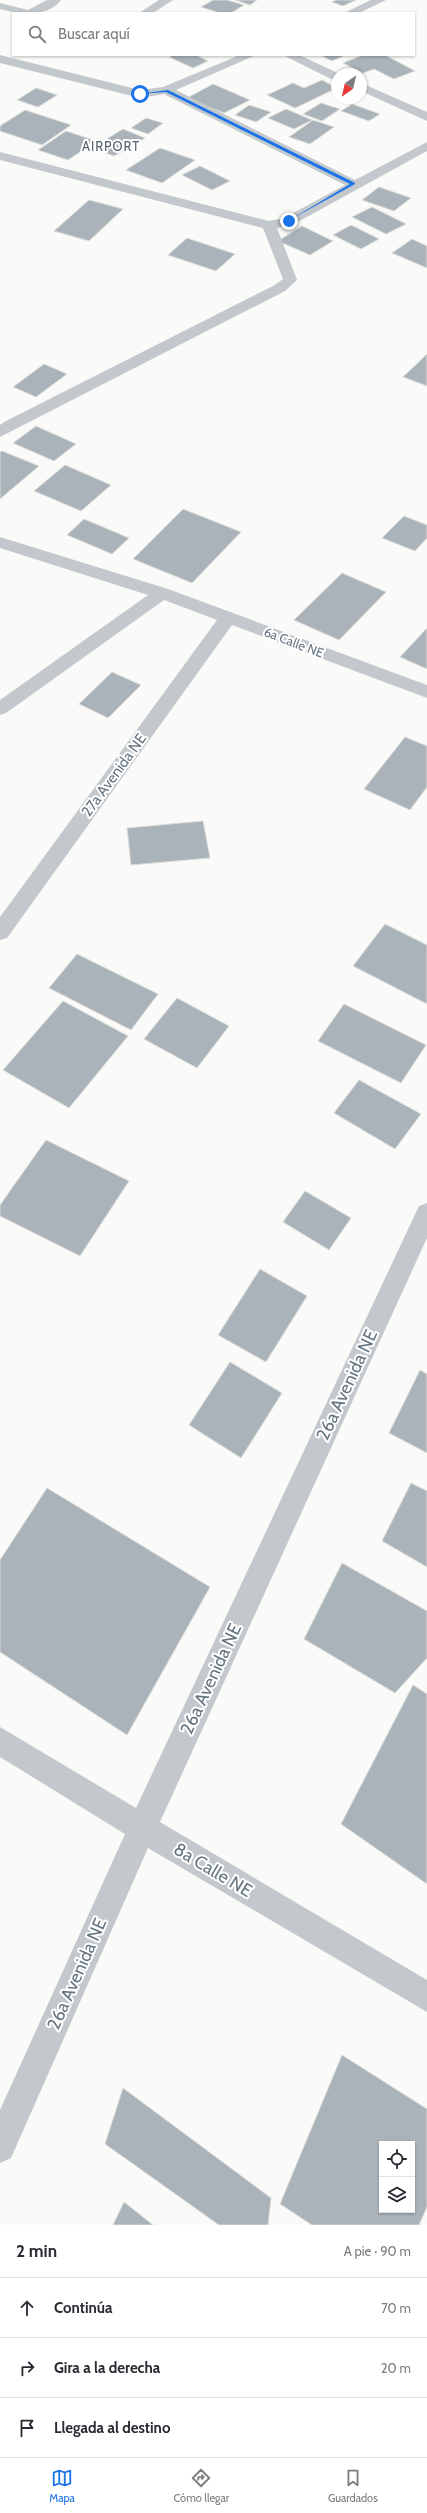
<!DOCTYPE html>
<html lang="es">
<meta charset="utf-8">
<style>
:root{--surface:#fff;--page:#f2f2f3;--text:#2b2b33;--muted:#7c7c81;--line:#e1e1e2;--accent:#1a73e8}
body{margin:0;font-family:Cabin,sans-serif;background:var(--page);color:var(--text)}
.controls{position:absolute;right:12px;bottom:12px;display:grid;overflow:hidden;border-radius:0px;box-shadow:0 1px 3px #0004}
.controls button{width:36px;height:36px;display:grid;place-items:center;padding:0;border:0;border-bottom:1px solid var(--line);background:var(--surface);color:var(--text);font:20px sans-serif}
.compass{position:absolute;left:331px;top:68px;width:36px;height:36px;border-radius:50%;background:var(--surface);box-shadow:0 1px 3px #0004;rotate:214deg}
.stop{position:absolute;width:12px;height:12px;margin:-9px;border:3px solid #1a73e8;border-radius:50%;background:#fff}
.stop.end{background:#1a73e8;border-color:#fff;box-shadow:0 1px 4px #0008}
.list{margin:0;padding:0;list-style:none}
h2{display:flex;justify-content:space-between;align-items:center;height:52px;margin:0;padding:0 16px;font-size:17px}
h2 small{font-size:13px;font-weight:400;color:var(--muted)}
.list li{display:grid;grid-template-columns:26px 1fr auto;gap:12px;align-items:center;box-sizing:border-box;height:60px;padding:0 16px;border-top:1px solid var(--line)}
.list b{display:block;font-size:15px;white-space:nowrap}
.list em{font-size:13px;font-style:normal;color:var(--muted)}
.icon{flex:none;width:22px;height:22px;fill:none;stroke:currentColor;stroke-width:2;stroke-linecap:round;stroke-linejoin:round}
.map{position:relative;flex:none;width:427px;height:2225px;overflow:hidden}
.search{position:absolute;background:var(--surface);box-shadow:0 1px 3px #0004;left:12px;right:12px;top:12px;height:44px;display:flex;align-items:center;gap:10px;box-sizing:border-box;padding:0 14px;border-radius:0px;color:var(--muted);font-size:15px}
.sheet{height:232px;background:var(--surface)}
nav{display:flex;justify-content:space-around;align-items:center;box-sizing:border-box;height:56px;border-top:1px solid var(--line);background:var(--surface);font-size:11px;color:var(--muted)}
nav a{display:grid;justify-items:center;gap:2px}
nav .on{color:var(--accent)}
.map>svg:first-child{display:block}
</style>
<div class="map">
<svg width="427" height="2225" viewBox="0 0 427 2225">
<rect width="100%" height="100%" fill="#fafaf8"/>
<path fill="#aab3b9" stroke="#dcdcda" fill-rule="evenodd" d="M213 0H227L244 5 231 13H220L201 7Z
M235 0H257L250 5Z
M336 0H356L343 6 332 2Z
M174 55H196L208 61 193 68 169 57Z
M320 55H346L332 61Z
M363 55H385L415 71 394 79 374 69 363 73 343 63Z
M322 80 337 88 295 108 267 95 293 83 304 88Z
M213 84 250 100 224 113 187 98Z
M36 88 57 95 38 107 17 100Z
M321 103 340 109 322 121 303 114Z
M352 104 380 114 369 121 341 111Z
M249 105 271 112 256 122 235 115Z
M286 109 312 120 294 129 268 118Z
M25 110 71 125 42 145 0 131V126Z
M146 118 163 123 148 134 131 128Z
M313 120 334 127 310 144 289 137Z
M123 129 145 138 114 156 92 148Z
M66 131 96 141 68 160 38 150Z
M160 148 195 160 162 183 126 170Z
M200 166 230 181 212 190 182 175Z
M379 187 411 198 394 211 362 200Z
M89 200 123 209 89 241 54 231Z
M372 207 406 224 386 234 352 217Z
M351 225 379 239 361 249 333 235Z
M302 226 333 241 310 255 278 241Z
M187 238 235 254 216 271 168 255Z
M412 239 427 246V268L392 253Z
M427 354V386L403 377Z
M44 364 67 374 36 397 13 387Z
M36 426 76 444 54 461 13 443Z
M2 451 39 466 0 499V452Z
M65 465 111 485 81 511 34 491Z
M183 509 241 532 192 583 133 559Z
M404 516 427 525V538L415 551 382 538Z
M84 519 129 538 112 554 67 535Z
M342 573 386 592 339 640 294 620Z
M427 628V669L400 657Z
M112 672 141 685 108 718 79 704Z
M405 737 427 746V787L410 810 364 789Z
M203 821 210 858 131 865 127 828Z
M385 924 427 945V1004L353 966Z
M77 954 158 994 131 1030 49 988Z
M177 998 229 1026 197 1068 144 1039Z
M63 1001 128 1036 69 1108 3 1070Z
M344 1004 426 1045 401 1083 318 1041Z
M359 1080 421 1114 395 1149 334 1113Z
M46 1140 129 1181 80 1256 0 1216V1205Z
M305 1191 351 1218 329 1250 283 1222Z
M260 1269 307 1296 266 1362 218 1335Z
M230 1362 282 1393 241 1458 189 1425Z
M420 1370 427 1374V1453L389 1433Z
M411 1483 427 1491V1567L382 1541Z
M47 1488 210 1587 127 1735 0 1652V1560Z
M342 1563 427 1611V1658L395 1693 304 1639Z
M413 1685 427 1694V1884L341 1824Z
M342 2055 427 2109V2207L419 2225H312L280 2204ZM382 2144H412V2210H382Z
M123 2088 271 2198 268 2225H219L105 2144Z
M124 2202 153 2225H113Z"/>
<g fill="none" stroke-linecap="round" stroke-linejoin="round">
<path fill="#c3c8cc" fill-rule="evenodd" d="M47 0H61C47 18 18 15 0 9V3L28 10Z
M159 0H173L153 13H139Z
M371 0H386L359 13H344Z
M0 55 140 90 163 87 240 55H256L176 90 355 180 427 142V151L294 224 277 228 297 280 285 291 0 437V425L6 421 275 285 283 279 263 228 0 160V152L269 221 284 218 345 185 164 94 140 98 0 63Z
M283 55H299L340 74H337V81L333 80Z
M361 83 427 112V121L361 91Z
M0 537 168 589 427 685V698L232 625 7 938 0 940V917L217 620 164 600 6 713 0 715V700L148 595 0 548Z
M427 1203V1238L160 1822 427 1980V2012L148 1848 11 2158 0 2163V2110L125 1834 0 1757V1727L136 1808 419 1206Z"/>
</g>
<path fill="#1a73e8" d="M168 90 355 183V184L288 221 350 184 166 92 138 94Z"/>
<g text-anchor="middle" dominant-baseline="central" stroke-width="4" stroke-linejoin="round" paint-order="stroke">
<g font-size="13" letter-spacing="1" fill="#57646e" stroke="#fff">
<text x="111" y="146">AIRPORT</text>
</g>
<g font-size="13" fill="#657683" stroke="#fff">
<text transform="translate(294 642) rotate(21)">6a Calle NE</text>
</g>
<g font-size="15" fill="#657683" stroke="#fff">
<text transform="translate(114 775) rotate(-54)">27a Avenida NE</text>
</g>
<g font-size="18" fill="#657683" stroke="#fff">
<text transform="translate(347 1385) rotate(-65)">26a Avenida NE</text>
<text transform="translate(211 1679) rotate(-65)">26a Avenida NE</text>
<text transform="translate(213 1870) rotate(31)">8a Calle NE</text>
<text transform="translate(77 1974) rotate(-66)">26a Avenida NE</text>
</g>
</g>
</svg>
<div class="controls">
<button><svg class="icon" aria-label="locate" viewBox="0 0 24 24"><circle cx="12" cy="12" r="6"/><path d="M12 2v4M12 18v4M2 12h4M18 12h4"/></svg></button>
<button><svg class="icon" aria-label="layers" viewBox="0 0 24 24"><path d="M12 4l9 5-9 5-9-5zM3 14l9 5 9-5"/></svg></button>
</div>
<svg class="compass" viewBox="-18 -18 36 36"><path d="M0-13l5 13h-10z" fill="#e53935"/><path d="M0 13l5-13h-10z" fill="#7c7c81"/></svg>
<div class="stop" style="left:140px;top:94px"></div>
<div class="stop end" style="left:289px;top:221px"></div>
<div class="search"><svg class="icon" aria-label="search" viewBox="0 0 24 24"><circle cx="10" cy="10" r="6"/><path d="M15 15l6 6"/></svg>Buscar aquí</div>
</div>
<section class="sheet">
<h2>2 min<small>A pie · 90 m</small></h2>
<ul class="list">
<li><svg class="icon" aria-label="ahead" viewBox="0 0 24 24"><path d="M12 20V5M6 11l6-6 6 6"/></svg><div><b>Continúa</b></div><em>70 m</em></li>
<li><svg class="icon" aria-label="right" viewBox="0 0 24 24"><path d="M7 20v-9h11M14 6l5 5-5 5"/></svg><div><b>Gira a la derecha</b></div><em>20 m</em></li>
<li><svg class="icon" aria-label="arrive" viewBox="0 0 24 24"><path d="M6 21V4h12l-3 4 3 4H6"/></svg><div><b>Llegada al destino</b></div></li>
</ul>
</section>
<nav>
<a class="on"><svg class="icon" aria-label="map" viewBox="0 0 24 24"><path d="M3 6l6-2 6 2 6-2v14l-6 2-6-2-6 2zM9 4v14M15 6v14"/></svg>Mapa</a>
<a><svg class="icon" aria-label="directions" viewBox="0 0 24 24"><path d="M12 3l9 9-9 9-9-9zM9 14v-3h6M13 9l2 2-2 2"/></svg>Cómo llegar</a>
<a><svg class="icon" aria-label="saved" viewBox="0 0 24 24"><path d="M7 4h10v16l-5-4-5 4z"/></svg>Guardados</a>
</nav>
